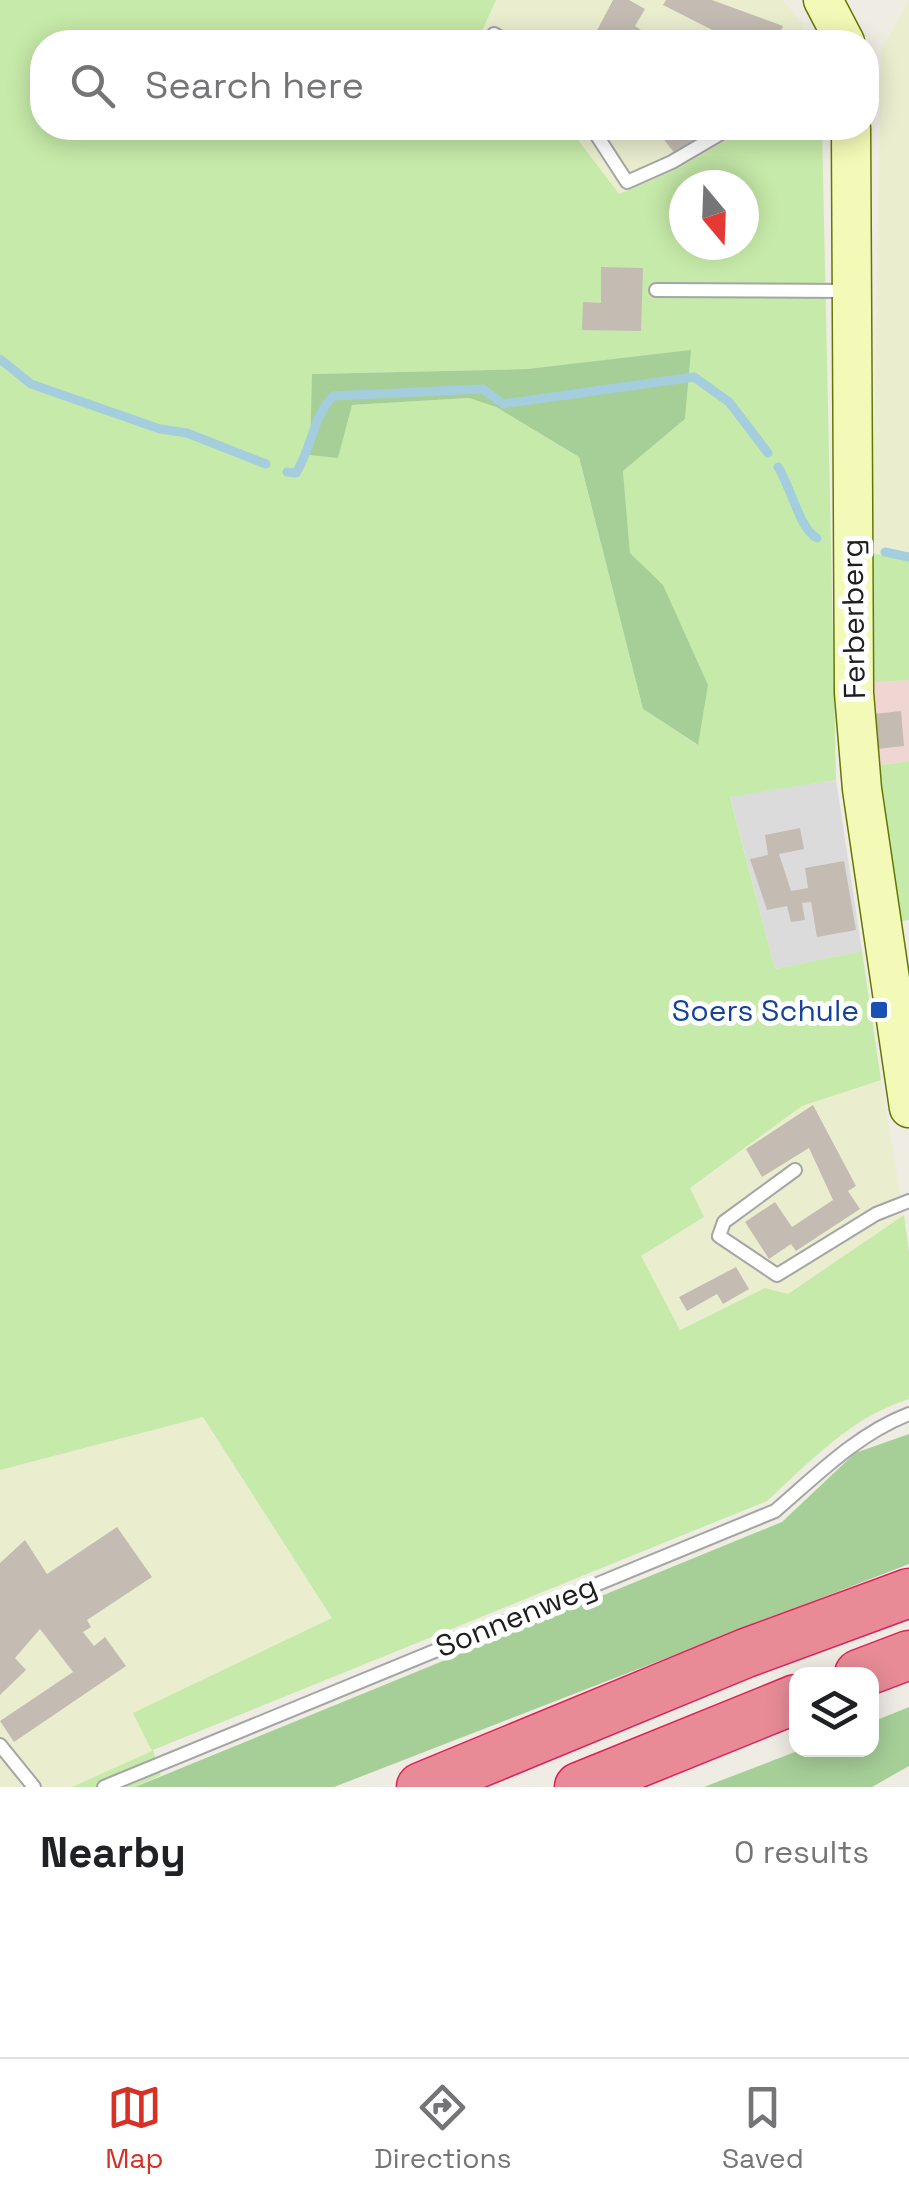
<!DOCTYPE html>
<style>
:root{--surface:#fff;--page:#f2f2f2;--text:#202124;--muted:#757577;--line:#e0e0e0;--accent:#d93025}
body{margin:0;font-family:"Space Grotesk",sans-serif;background:var(--page);color:var(--text)}
.controls{position:absolute;right:30px;bottom:30px;display:grid;overflow:hidden;border-radius:20px;box-shadow:0 5px 25px #0003}
.controls button{width:90px;height:90px;display:grid;place-items:center;padding:0;border:0;border-bottom:2px solid var(--line);background:var(--surface);color:var(--text);font:50px sans-serif}
.compass{position:absolute;left:669px;top:170px;width:90px;height:90px;border-radius:50%;background:var(--surface);box-shadow:0 5px 25px #0003;rotate:161deg}
.list{margin:0;padding:0;list-style:none}
h2{display:flex;justify-content:space-between;align-items:center;height:130px;margin:0;padding:0 40px;font-size:42px}
h2 small{font-size:32px;font-weight:400;color:var(--muted)}
.icon{flex:none;width:55px;height:55px;fill:none;stroke:currentColor;stroke-width:2;stroke-linecap:round;stroke-linejoin:round}
.map{position:relative;flex:none;width:909px;height:1787px;overflow:hidden}
.search{position:absolute;background:var(--surface);box-shadow:0 5px 25px #0003;left:30px;right:30px;top:30px;height:110px;display:flex;align-items:center;gap:25px;box-sizing:border-box;padding:0 35px;border-radius:40px;color:var(--muted);font-size:38px}
.sheet{height:270px;background:var(--surface)}
nav{display:flex;justify-content:space-around;align-items:center;box-sizing:border-box;height:140px;border-top:2px solid var(--line);background:var(--surface);font-size:28px;color:var(--muted)}
nav a{display:grid;justify-items:center;gap:5px}
nav .on{color:var(--accent)}
.map>svg:first-child{display:block}
</style>
<div class="map">
<svg width="909" height="1787" viewBox="0 0 909 1787">
<rect width="100%" height="100%" fill="#efece4"/>
<path fill="#dcdbdb" d="M836 780 862 951 775 969 730 796Z"/>
<path fill="#f0d6d3" d="M909 680V761L868 767 863 683Z"/>
<path fill="#eaeecf" d="M496 0H783L802 23 808 42H477Z
M909 0V560L872 553 881 49Z
M569 128H747L679 168 619 194Z
M881 1080 904 1215 788 1294 765 1288 679 1330 641 1256 704 1217 689 1189 802 1106Z
M203 1417 333 1618 134 1713 153 1751 72 1787H0V1470Z"/>
<path fill="#c6eaa9" fill-rule="evenodd" d="M0 0H496L477 42H42V128H569L619 194 679 168 747 128H822L836 780 730 797 775 969 862 951 881 1080 802 1106 690 1188 704 1217 641 1256 680 1330 765 1288 788 1294 904 1215 909 1252V1399C851 1417 811 1461 767 1501L153 1750 161 1775 135 1787H72L152 1751 133 1713 332 1618 203 1417 0 1470ZM684 185H744V245H684ZM690 351 685 419 623 471 630 553 663 586 697 745 643 709 579 457 496 407 469 398 352 405 313 374 527 369Z
M872 553 909 560V680L863 683Z
M909 761V920L889 924 868 767Z"/>
<path fill="#a6cf98" d="M691 350 685 419 623 471 630 553 663 585 708 685 698 745 643 709 579 457 496 407 469 398 352 405 338 458 310 455 312 374 527 369Z
M909 1434V1564L334 1787H135L782 1522 855 1453Z
M909 1707V1766L872 1787H704L800 1750H872V1722Z"/>
<g fill="none" stroke-linecap="round" stroke-linejoin="round">
<path stroke="#a4cede" stroke-width="9" d="M0 359 31 384 160 429 187 433 266 464
M778 467C791 487 800 530 817 538
M287 472 296 473C312 448 312 418 333 396L483 389 503 404 694 377 729 402 768 453
M885 552 909 557"/>
</g>
<path fill="#c4bcb3" d="M613 0H629L645 9 635 26 659 42H602L593 38Z
M666 0H712L783 26 777 42H736L663 5Z
M655 128H713L676 155Z
M601 267 643 268 641 331 582 330 583 302 601 303Z
M901 711 904 746 877 749 874 714Z
M800 828 804 849 779 854 791 891 808 888 805 868 844 861 856 930 817 937 811 902 802 903 805 920 791 922 787 906 767 910 750 859 768 855 765 835Z
M813 1105 856 1186 848 1191 860 1209 796 1251 791 1244 769 1259 745 1222 775 1202 792 1227 833 1200 809 1148 762 1177 746 1149Z
M736 1267 749 1289 723 1304 717 1294 687 1311 679 1297Z
M117 1527 152 1577 87 1620 91 1627 83 1632 94 1646 105 1637 126 1666 14 1742 0 1721 73 1672 40 1629 15 1658 26 1670 0 1695V1563L25 1540 47 1574Z"/>
<g fill="none" stroke-linecap="round" stroke-linejoin="round">
<g stroke="#a5a5a5" stroke-width="16">
<path id="lane" d="M494 34 508 42
M592 128 627 182 672 162 730 128
M656 290 849 291
M795 1170 724 1222 719 1236 777 1275 876 1214 909 1201
M0 1745 34 1787
M104 1787 775 1511C817 1475 857 1434 909 1414"/>
</g>
<g stroke="#657703" stroke-width="41">
<path id="secondary" d="M823 0 845 42
M851 128 854 693 862 789 909 1108"/>
</g>
<g stroke="#dd2258" stroke-width="51">
<path id="highway" d="M859 1674 909 1655
M421 1787 746 1653 909 1593
M579 1787 796 1699"/>
</g>
<use href="#lane" stroke="#fff" stroke-width="12"/>
<use href="#secondary" stroke="#f3fab7" stroke-width="38"/>
<use href="#highway" stroke="#e88b97" stroke-width="48"/>
</g>
<rect fill="#1a4fb4" stroke="#fff" stroke-width="4" x="869" y="1000" width="20" height="20" rx="5"/>
<g text-anchor="middle" dominant-baseline="central" stroke-width="10" stroke-linejoin="round" paint-order="stroke">
<g font-size="30" fill="#1e1e1e" stroke="#fff">
<text transform="translate(853 619) rotate(-91)">Ferberberg</text>
<text transform="translate(516 1616) rotate(-22)">Sonnenweg</text>
</g>
<g font-size="30" fill="#164399" stroke="#fff" text-anchor="end">
<text x="859" y="1010">Soers Schule</text>
</g>
</g>
</svg>
<div class="controls">
<button><svg class="icon" aria-label="layers" viewBox="0 0 24 24"><path d="M12 4l9 5-9 5-9-5zM3 14l9 5 9-5"/></svg></button>
</div>
<svg class="compass" viewBox="-18 -18 36 36"><path d="M0-13l5 13h-10z" fill="#e53935"/><path d="M0 13l5-13h-10z" fill="#757577"/></svg>
<div class="search"><svg class="icon" aria-label="search" viewBox="0 0 24 24"><circle cx="10" cy="10" r="6"/><path d="M15 15l6 6"/></svg>Search here</div>
</div>
<section class="sheet">
<h2>Nearby<small>0 results</small></h2>
<ul class="list">
</ul>
</section>
<nav>
<a class="on"><svg class="icon" aria-label="map" viewBox="0 0 24 24"><path d="M3 6l6-2 6 2 6-2v14l-6 2-6-2-6 2zM9 4v14M15 6v14"/></svg>Map</a>
<a><svg class="icon" aria-label="directions" viewBox="0 0 24 24"><path d="M12 3l9 9-9 9-9-9zM9 14v-3h6M13 9l2 2-2 2"/></svg>Directions</a>
<a><svg class="icon" aria-label="saved" viewBox="0 0 24 24"><path d="M7 4h10v16l-5-4-5 4z"/></svg>Saved</a>
</nav>
